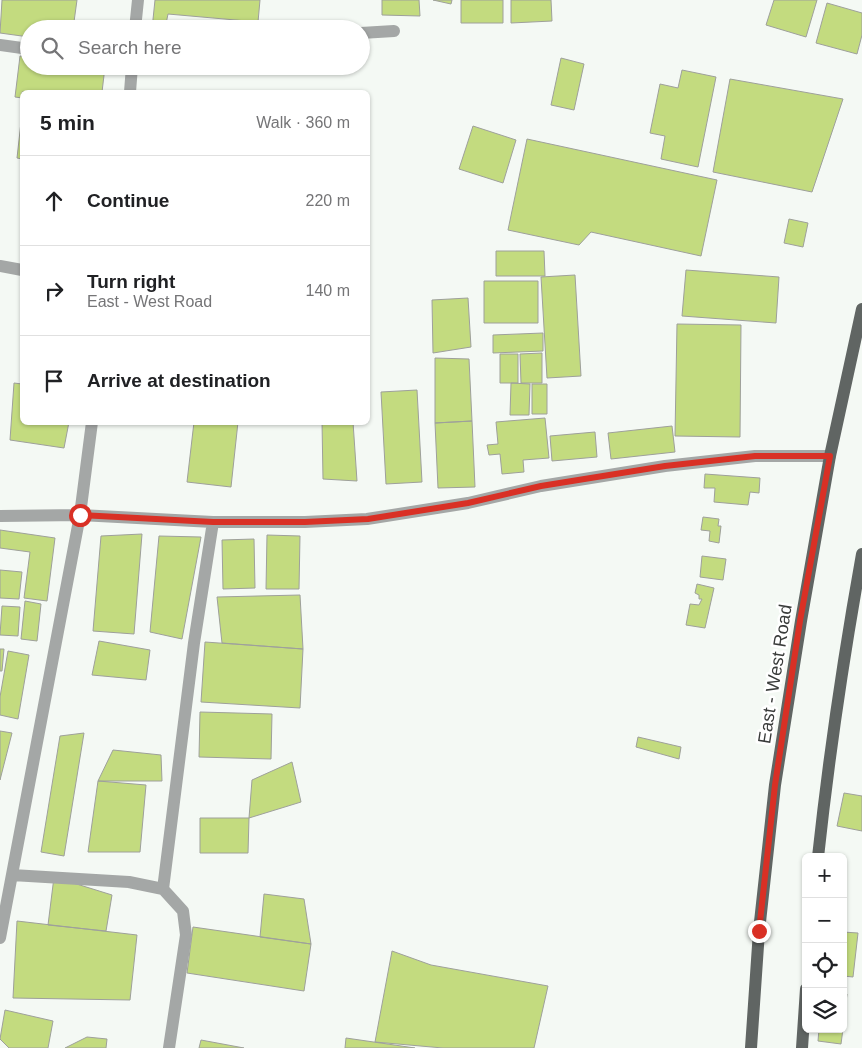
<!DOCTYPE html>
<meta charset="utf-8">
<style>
:root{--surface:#fff;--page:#f6f6f6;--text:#202124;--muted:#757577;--line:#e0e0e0}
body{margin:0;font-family:Arial,sans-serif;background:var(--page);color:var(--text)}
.controls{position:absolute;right:15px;bottom:15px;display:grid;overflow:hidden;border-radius:8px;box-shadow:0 1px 4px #0004}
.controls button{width:45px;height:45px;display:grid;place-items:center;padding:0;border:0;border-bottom:1px solid var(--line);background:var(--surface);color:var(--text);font:25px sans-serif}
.stop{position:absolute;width:15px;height:15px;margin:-11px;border:4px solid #d93025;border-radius:50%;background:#fff}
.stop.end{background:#d93025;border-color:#fff;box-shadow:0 1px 5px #0008}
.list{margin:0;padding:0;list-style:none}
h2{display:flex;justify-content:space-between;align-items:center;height:65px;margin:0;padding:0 20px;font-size:21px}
h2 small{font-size:16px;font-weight:400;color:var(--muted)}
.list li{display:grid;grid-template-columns:32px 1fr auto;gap:15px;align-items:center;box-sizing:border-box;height:90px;padding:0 20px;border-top:1px solid var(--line)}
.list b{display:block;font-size:19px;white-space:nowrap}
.list p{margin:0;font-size:16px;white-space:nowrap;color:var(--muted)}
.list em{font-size:16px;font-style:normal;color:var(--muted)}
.icon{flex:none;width:28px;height:28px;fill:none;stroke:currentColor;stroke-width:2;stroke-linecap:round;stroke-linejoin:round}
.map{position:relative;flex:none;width:862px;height:1048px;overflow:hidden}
.search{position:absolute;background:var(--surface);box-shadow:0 1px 4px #0004;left:20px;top:20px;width:350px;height:55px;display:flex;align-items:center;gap:12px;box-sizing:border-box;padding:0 18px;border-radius:28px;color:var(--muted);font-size:19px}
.panel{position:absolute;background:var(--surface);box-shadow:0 1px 4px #0004;left:20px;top:90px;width:350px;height:335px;border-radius:8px}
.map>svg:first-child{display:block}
</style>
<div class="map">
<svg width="862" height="1048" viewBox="0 0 862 1048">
<rect width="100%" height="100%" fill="#f4f9f4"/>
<path fill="#c3db7f" stroke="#9ea09b" d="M2 0H77L73 29H29V37L0 33Z
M155 0H260L258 22 168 14 165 29H152Z
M382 0H419L420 16 382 15Z
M433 0H452L451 4Z
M461 0H503V23H461Z
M511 0H551L552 21 511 23Z
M774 0H817L806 37 766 25Z
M827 3 862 13V35L857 54 816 43Z
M20 56 29 57V66L105 67 102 92H22V98L15 97Z
M561 58 584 64 574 110 551 105Z
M682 70 716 77 698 167 661 159 665 136 650 133 660 84 678 88Z
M730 79 843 99 812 192 713 172Z
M21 122H22V159L17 158Z
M473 126 516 140 503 183 459 169Z
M527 139 717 180 701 256 591 232 579 245 508 230Z
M789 219 808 223 803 247 784 243Z
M496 251H544L545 276H496Z
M686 270 779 277 776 323 682 316Z
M575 275 581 376 547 378 541 277Z
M484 281H538V323H484Z
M468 298 471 347 433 353 432 300Z
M677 324 741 325 740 437 675 436Z
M543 333V351L493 353V335Z
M542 353V383H521L520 354Z
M500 354H518V383H500Z
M435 358 469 359 472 421 435 423Z
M14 383 22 384V422H69L64 448 10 440Z
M511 383 530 384 529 415H510Z
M532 384H547V414H532Z
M417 390 422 482 386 484 381 392Z
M545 418 549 458 523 460 524 472 502 474 500 454 489 455 487 445 498 444 496 422Z
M472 421 475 487 438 488 435 423Z
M194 422H238L231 487 187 482Z
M322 422H353L357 481 323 479Z
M672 426 675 452 611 459 608 433Z
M595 432 597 457 552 461 550 436Z
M705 474 760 478 759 493 750 492 748 505 714 502 715 488H704Z
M703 517 719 519 718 526H721L719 543 709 541 710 531 701 530Z
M0 530 55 538 47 601 24 598 30 552 0 548Z
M142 534 134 634 93 631 101 536Z
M267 535 300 536 299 589H266Z
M159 536 201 537 182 639 150 632Z
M254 539 255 588 223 589 222 540Z
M702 556 726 559 723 580 700 577Z
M0 570 22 572 19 599 0 598Z
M697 584 714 588 705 628 686 625 690 604 699 605 702 599H699V595L695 593Z
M300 595 303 649 222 643 217 597Z
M25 601 41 604 37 641 21 639Z
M2 606 20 607 18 636 0 635Z
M99 641 150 650 146 680 92 675Z
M205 642 303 649 300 708 201 702Z
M0 649H4L2 671H0Z
M8 651 29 655 18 719 0 715V697Z
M200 712 272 714 271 759 199 757Z
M0 731 12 733 0 780Z
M84 733 64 856 41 852 60 736Z
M638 737 681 747 679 759 636 747Z
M113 750 161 755 162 781H98Z
M292 762 301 802 249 818 252 780Z
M98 781 146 785 140 852H88Z
M844 793 862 796V831L837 826Z
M200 818H249L248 853H200Z
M54 877 112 895 106 931 48 925Z
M264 894 304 899 311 944 260 937Z
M17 921 137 935 130 1000 13 998Z
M193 927 311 944 304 991 187 973Z
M843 932 858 933 853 977 843 976Z
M392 951 431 965 548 986 534 1048H443L375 1042Z
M843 993 847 994 843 1025Z
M5 1010 53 1021 48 1048H9L0 1039Z
M819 1029H843L841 1044 818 1041Z
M87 1037 107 1039 106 1048H65Z
M346 1038 415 1048H345Z
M201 1040 244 1048H199Z"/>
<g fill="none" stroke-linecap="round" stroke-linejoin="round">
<path stroke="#a4a7a6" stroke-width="12" d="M135 29 138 0
M361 33 394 31
M0 45 29 49
M130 92 132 66
M0 266 22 270
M0 516 80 515 213 522H305L367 519 468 503 541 486 665 466 755 456H830
M12 875 129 882 163 889 183 911 186 935 169 1048
M163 889 194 643 213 522
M0 938 80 515 92 422"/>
<path stroke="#606563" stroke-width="12" d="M818 857C829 755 844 654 862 554
M751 1048 759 931 775 785 801 621 830 456 862 309
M802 1048 806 989"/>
</g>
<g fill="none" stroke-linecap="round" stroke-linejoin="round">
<path stroke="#d93025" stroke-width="6" d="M80 515 213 522H305L368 519 468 503 541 486 665 466 755 456H830L800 621 775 785 759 931"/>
</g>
<g text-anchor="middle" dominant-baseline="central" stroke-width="5" stroke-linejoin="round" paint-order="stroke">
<g font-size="18" fill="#393b3a" stroke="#fff">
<text transform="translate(775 674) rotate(-81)">East - West Road</text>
</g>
</g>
</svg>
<div class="controls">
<button>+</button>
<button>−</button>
<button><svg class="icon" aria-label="locate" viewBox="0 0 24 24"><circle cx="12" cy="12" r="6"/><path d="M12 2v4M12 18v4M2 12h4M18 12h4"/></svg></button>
<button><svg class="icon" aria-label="layers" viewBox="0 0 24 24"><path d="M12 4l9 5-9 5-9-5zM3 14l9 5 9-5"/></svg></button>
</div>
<div class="stop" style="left:80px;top:515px"></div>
<div class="stop end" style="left:759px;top:931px"></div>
<div class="search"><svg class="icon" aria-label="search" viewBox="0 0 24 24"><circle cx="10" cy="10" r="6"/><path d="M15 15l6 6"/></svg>Search here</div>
<section class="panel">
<h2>5 min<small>Walk · 360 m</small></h2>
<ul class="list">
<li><svg class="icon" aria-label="ahead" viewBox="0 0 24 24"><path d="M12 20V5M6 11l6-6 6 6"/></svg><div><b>Continue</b></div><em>220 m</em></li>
<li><svg class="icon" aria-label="right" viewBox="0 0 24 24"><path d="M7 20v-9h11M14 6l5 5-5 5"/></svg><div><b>Turn right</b><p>East - West Road</p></div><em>140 m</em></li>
<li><svg class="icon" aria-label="arrive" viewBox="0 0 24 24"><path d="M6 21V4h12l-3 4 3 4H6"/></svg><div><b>Arrive at destination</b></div></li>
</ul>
</section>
</div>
